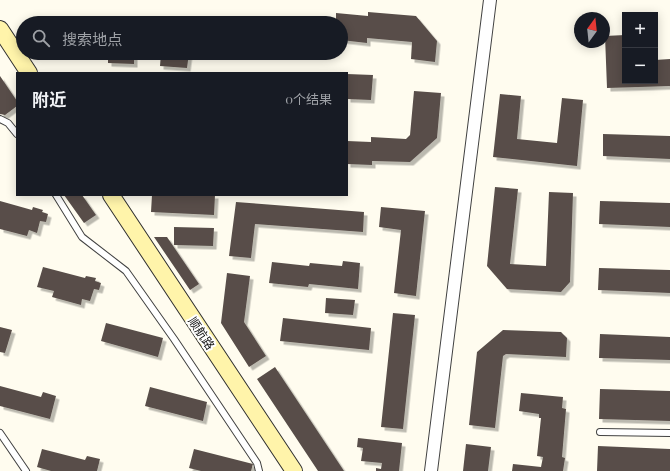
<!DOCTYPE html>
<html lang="zh">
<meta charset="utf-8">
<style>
:root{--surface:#171b24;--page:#20242c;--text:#f1f3f6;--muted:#9ea1a6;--line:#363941}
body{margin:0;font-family:"Playfair Display","Noto Sans SC",serif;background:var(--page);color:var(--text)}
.controls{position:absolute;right:12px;top:12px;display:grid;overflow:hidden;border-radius:0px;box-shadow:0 2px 10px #0003}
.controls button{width:36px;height:36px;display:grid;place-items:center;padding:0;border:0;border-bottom:1px solid var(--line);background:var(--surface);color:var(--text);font:20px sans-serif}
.compass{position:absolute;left:574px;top:12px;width:36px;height:36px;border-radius:50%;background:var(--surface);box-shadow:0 2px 10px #0003;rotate:15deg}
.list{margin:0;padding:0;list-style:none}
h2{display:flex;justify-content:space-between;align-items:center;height:52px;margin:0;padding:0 16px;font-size:17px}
h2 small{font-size:13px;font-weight:400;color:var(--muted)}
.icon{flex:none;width:22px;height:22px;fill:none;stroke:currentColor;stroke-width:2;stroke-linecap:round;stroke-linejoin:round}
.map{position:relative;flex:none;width:670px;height:471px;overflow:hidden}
.search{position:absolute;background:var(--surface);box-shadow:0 2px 10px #0003;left:16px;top:16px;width:332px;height:44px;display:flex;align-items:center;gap:10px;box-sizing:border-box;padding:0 14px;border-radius:22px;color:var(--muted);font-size:15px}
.panel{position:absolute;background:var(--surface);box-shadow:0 2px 10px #0003;left:16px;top:72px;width:332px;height:124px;border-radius:0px}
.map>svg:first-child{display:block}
</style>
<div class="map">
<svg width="670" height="471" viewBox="0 0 670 471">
<defs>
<filter id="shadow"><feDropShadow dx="3.5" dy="3.5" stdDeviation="0" flood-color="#0004"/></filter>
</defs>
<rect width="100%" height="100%" fill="#fffcef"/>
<path fill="#584e49" filter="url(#shadow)" d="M368 12 416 16 437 41 435 62 411 59 412 42 367 38V43L341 40V23H304V16L336 19V13L368 16Z
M625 35V81H655V60L670 59V86L607 88 605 36Z
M108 53H134V64L108 63Z
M161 53H189L187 68 160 66Z
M347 74 373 75 371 100 347 99Z
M0 76 17 101V106L5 115 0 114Z
M414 91 441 93 437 138 410 162 372 161V165L347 164V141L371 142V137L406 139 410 135Z
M500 94 521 96 517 139 557 143 562 98 583 100 577 166 493 157Z
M603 134 670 136V159L603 156Z
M495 187 518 189 510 264 546 266 549 192 573 193 570 282 561 292 507 289 487 266Z
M64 195H82L96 215 84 223Z
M152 195H215L214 215 151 212Z
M0 201 32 210 33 207 43 210 42 212 48 214 46 222 40 221 37 233 29 230 27 236 0 229Z
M600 201 670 203V227L599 224Z
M236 202 364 212 363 232 255 224 251 258 229 256Z
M381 207 425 211 416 296 394 293 401 230 379 227Z
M174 227 214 228 213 246 174 245Z
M154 237H167L199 284 190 290Z
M343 261 360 263 358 289 309 284 308 287 269 283 272 262 309 266 310 263 342 266Z
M43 267 85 278 86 276 96 278 95 281 101 283 99 290 94 289 90 301 82 299 81 305 52 297 54 291 37 287Z
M599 268 670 270V293L598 290Z
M227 273 250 276 244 322 266 356 249 367 221 323Z
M326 298 355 300 353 315 325 313Z
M393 313 415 315 403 429 381 427Z
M283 318 371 328 369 350 280 341Z
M106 323 163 338 158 357 101 341Z
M0 327 12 330 5 353 0 352Z
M503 330 561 332 567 338 566 357 506 354 503 356 495 428 469 425 477 352Z
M600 334 670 337V360L599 358Z
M275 367 344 471H318L257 379Z
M0 386 41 397 43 392 56 396 50 419 0 406Z
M150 387 207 402 203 421 145 406Z
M600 389 670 391V421L599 419Z
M521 393 563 397 562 408 566 409 562 457 565 458 563 471H512L513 464 541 467 543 457 537 456 541 418H539V414L519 411Z
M358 438 402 443 399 471H376V468L381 469 382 463 361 461 363 448 357 447Z
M466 444 491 447 488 471H463Z
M598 446 670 449V471H597Z
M42 449 85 460 87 456 100 459 97 471H51L37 467Z
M194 449 253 464 251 471H201L189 468Z"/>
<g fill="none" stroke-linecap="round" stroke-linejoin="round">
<g stroke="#414141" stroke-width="8">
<path id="lane" d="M0 119 8 123 17 134
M56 195 82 237 126 271 174 339 257 463 259 471
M600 432 670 433
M0 433 26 471"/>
</g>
<g stroke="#414141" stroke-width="14">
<path id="street" d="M431 471 490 0"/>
</g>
<g stroke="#303030" stroke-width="18">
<path id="secondary" d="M0 29 29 73
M111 195 294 471"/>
</g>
<use href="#lane" stroke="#fff" stroke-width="6"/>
<use href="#street" stroke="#fff" stroke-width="12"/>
<use href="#secondary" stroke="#fff4aa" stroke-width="16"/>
</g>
<g text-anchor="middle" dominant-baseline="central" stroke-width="4" stroke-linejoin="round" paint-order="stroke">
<g font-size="12" fill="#0e0e0e" stroke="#fff">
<text transform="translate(202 333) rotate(56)">顺航路</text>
</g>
</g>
</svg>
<div class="controls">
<button>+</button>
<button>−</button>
</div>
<svg class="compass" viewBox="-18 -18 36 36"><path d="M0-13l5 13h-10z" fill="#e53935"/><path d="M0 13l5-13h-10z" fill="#9ea1a6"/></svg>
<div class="search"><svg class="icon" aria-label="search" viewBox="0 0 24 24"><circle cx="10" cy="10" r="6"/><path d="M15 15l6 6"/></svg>搜索地点</div>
<section class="panel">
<h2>附近<small>0个结果</small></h2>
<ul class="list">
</ul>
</section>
</div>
